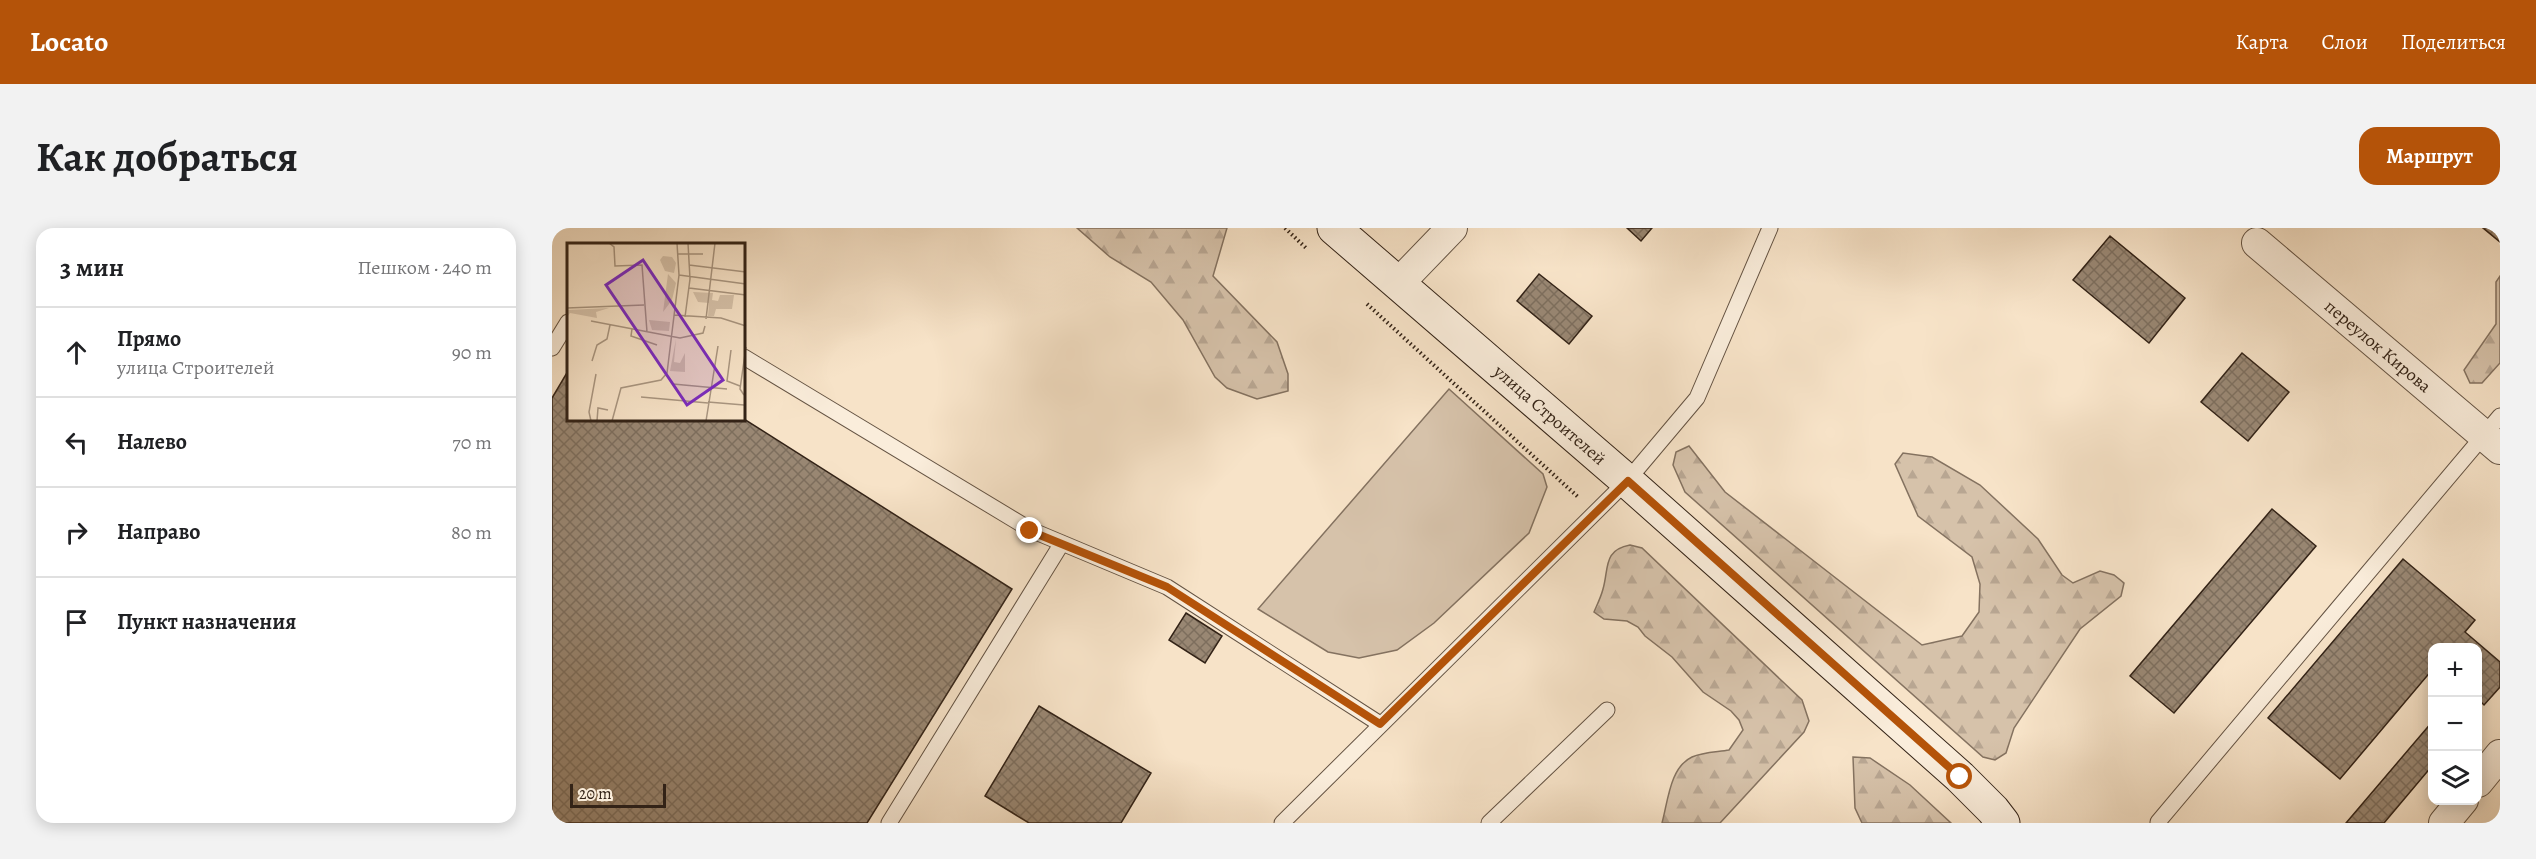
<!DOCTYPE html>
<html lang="ru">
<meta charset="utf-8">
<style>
:root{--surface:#fff;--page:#f2f2f2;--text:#202124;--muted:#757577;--line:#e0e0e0;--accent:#b45309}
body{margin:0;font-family:Alegreya,serif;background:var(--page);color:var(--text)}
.controls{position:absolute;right:18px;bottom:18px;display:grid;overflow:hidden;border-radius:12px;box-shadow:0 3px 15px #0003}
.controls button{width:54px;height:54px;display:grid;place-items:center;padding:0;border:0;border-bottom:2px solid var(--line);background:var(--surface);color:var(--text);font:30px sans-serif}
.scale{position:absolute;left:18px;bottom:15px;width:96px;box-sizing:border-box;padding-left:6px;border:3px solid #332317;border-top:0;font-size:16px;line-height:21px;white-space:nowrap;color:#332317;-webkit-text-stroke:4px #faeddb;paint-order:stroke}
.stop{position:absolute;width:18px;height:18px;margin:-14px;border:4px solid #b45309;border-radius:50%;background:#fff}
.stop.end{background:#b45309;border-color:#fff;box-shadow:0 2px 6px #0008}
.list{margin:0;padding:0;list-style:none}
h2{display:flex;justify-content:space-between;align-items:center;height:78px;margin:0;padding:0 24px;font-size:26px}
h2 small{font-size:20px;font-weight:400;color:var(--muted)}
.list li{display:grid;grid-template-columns:39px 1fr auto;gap:18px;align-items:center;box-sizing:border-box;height:90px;padding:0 24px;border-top:2px solid var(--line)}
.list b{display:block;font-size:22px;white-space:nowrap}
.list p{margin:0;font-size:20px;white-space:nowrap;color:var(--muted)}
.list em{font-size:20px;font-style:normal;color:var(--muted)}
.icon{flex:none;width:33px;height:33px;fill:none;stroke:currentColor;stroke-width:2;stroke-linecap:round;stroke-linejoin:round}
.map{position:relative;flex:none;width:1948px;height:595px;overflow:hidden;border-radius:18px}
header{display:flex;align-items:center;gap:36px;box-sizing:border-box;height:84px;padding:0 30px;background:var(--accent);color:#fff}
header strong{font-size:28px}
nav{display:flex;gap:33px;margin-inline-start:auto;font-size:21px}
.intro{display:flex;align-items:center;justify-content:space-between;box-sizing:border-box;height:144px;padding:0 36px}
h1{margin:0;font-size:42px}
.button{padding:15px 27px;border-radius:18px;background:var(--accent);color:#fff;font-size:21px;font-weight:700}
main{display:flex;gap:36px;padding:0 36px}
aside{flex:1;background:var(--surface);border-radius:18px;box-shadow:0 3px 15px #0003}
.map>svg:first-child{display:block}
</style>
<header>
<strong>Locato</strong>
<nav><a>Карта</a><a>Слои</a><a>Поделиться</a></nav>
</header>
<div class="intro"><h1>Как добраться</h1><a class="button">Маршрут</a></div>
<main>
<aside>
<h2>3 мин<small>Пешком · 240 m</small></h2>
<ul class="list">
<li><svg class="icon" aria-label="ahead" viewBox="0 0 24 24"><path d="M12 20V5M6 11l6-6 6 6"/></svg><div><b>Прямо</b><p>улица Строителей</p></div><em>90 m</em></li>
<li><svg class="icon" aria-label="left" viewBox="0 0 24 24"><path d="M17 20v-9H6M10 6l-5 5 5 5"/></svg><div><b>Налево</b></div><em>70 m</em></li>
<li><svg class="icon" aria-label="right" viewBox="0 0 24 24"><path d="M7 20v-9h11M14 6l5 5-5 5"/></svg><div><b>Направо</b></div><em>80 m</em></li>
<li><svg class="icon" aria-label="arrive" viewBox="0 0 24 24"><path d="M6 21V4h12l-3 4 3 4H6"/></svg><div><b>Пункт назначения</b></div></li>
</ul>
</aside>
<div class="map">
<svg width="1948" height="595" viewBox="0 0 1948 595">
<defs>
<pattern id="forest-firs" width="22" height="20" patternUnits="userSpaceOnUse" patternTransform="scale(1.5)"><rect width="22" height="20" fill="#d6c2aa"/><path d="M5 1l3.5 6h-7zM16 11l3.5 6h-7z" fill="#b8a692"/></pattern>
<pattern id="building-cross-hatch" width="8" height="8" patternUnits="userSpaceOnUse" patternTransform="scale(1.5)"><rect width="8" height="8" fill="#998773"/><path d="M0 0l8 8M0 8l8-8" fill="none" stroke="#7d6e5d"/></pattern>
</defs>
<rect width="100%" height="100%" fill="#f7e3c8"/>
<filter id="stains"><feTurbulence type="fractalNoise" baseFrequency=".00333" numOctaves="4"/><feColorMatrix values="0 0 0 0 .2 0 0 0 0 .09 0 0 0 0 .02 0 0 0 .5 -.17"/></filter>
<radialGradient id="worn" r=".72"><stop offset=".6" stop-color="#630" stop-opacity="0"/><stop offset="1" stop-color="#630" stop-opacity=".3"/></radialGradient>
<path fill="#d6c2aa" stroke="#847260" stroke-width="1.5" d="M897 161 991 246 995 259 977 305 882 395 845 422 807 430 776 424 706 381Z"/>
<path fill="url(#forest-firs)" stroke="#847260" stroke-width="1.5" d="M525 0H675L661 48 725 114 736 146V163L705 171 675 160 663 149 631 92 599 54 558 29Z
M1948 48V135L1930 155H1918L1912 142 1944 96V54Z
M1137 218 1173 264 1370 417 1410 408 1427 384 1428 356 1420 329 1366 288 1343 236 1351 225 1380 229 1428 257 1486 311 1510 347 1521 355 1548 343 1562 347 1572 355 1569 368 1528 401 1462 500 1454 525 1443 532 1431 529 1133 264 1121 237 1124 224Z
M1078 317 1090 320 1250 472 1257 493 1252 504 1168 595H1110C1116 573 1118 539 1140 529 1151 524 1166 524 1177 522L1191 502 1187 492 1179 483 1151 464 1120 429 1093 408 1086 399 1075 393 1052 391 1042 384C1045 377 1049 369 1051 361 1057 340 1051 322 1078 317Z
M1301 529 1318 530 1358 557 1399 595H1310L1303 580Z"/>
<path fill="url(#building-cross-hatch)" stroke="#332317" stroke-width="1.5" d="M1075 0H1100L1089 13Z
M1931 0H1948V14Z
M1558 8 1633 70 1597 115 1521 52Z
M987 46 1040 88 1017 116 965 73Z
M1690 125 1737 164 1696 213 1649 174Z
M16 143V192L192 191 460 361 315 595H0V170Z
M1720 281 1764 318 1622 485 1578 448Z
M1851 331 1923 392 1913 404 1948 434V459L1932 477 1926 471V419H1880V442L1788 551 1716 490Z
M634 385 670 408 653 435 617 412Z
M487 478 599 545 569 595H477L433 568Z
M1880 494V538L1832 595H1794Z"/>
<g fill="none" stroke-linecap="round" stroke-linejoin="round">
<g stroke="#645343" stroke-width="17">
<path id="lane" d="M0 120 16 94
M192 129 479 302 615 359 828 496
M1606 594 1948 188
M337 595 510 315
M730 595 1075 253 1145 170 1218 0
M937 595 1055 482"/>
</g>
<g stroke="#645343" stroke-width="32">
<path id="street" d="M1705 15 1948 221
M846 56 900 0
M1926 554 1948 527
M1892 595 1911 572"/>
</g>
<g stroke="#332317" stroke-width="35">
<path id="secondary" d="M782 0 1075 253 1408 549 1441 582 1451 595"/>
</g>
<path stroke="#332317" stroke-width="4" stroke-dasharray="1.5 3" stroke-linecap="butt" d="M733 0 754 20
M815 76 1026 269"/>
<use href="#lane" stroke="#faeddb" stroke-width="15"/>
<use href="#street" stroke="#faeddb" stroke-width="30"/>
<use href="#secondary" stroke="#faeddb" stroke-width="33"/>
</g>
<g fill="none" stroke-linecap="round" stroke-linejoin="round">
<path stroke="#b45309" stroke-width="8" d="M478 303 615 359 828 496 1076 253 1408 549"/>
</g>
<g text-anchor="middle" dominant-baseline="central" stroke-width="4.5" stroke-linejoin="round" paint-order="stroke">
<g font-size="18" fill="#332317" stroke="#faeddb">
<text transform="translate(1826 118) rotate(40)">переулок Кирова</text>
<text transform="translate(998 187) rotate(41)">улица Строителей</text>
</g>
</g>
<g transform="translate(15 15)">
<rect width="178" height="178" fill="#f7e3c8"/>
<path d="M42 65 29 69 30 75 3 70 0 74V67ZM82 77 103 79 102 88 85 87Z" fill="#d6c2aa"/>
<path d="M96 13 105 14 109 20 107 30 98 28 93 17ZM101 31 109 40 105 57 96 69ZM126 49 146 50 145 57 151 58 153 52H167L165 66H149L147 73H141L142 60 131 59ZM109 96 107 119 113 120 118 110V129L103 128Z" fill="#d6c2aa"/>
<path fill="none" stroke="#a99681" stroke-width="1.5" d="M42 0 47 4 48 23 75 22 80 89M111 11H136M122 22 179 29M112 32 179 41M122 45 179 52M0 65 77 62M107 72 154 75 179 83M118 74 123 36 121 0M139 76 148 0M24 78 113 95 136 90 138 83M65 86 64 93 90 102M164 107 160 138 173 143M25 118 30 102 40 96 43 82M106 141 160 146M177 152 173 146 179 104M74 154 141 160M141 159 177 162M24 178 22 169 29 131M30 178 31 165 41 167M45 178 54 145 94 137 100 130 112 32 110 0M139 178 151 103"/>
<path fill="#7b2cbf" fill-opacity="0.15" stroke="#7b2cbf" stroke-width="3" d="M76 17 156 137 120 162 39 42Z"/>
<rect width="178" height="178" fill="none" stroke="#332317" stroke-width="3"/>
</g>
<rect width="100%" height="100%" filter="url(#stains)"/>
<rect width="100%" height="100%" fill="url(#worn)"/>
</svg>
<div class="controls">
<button>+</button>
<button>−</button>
<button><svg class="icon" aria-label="layers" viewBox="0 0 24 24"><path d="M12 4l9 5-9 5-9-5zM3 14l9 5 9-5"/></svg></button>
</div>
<div class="scale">20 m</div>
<div class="stop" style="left:1408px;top:549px"></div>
<div class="stop end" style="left:478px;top:303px"></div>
</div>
</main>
